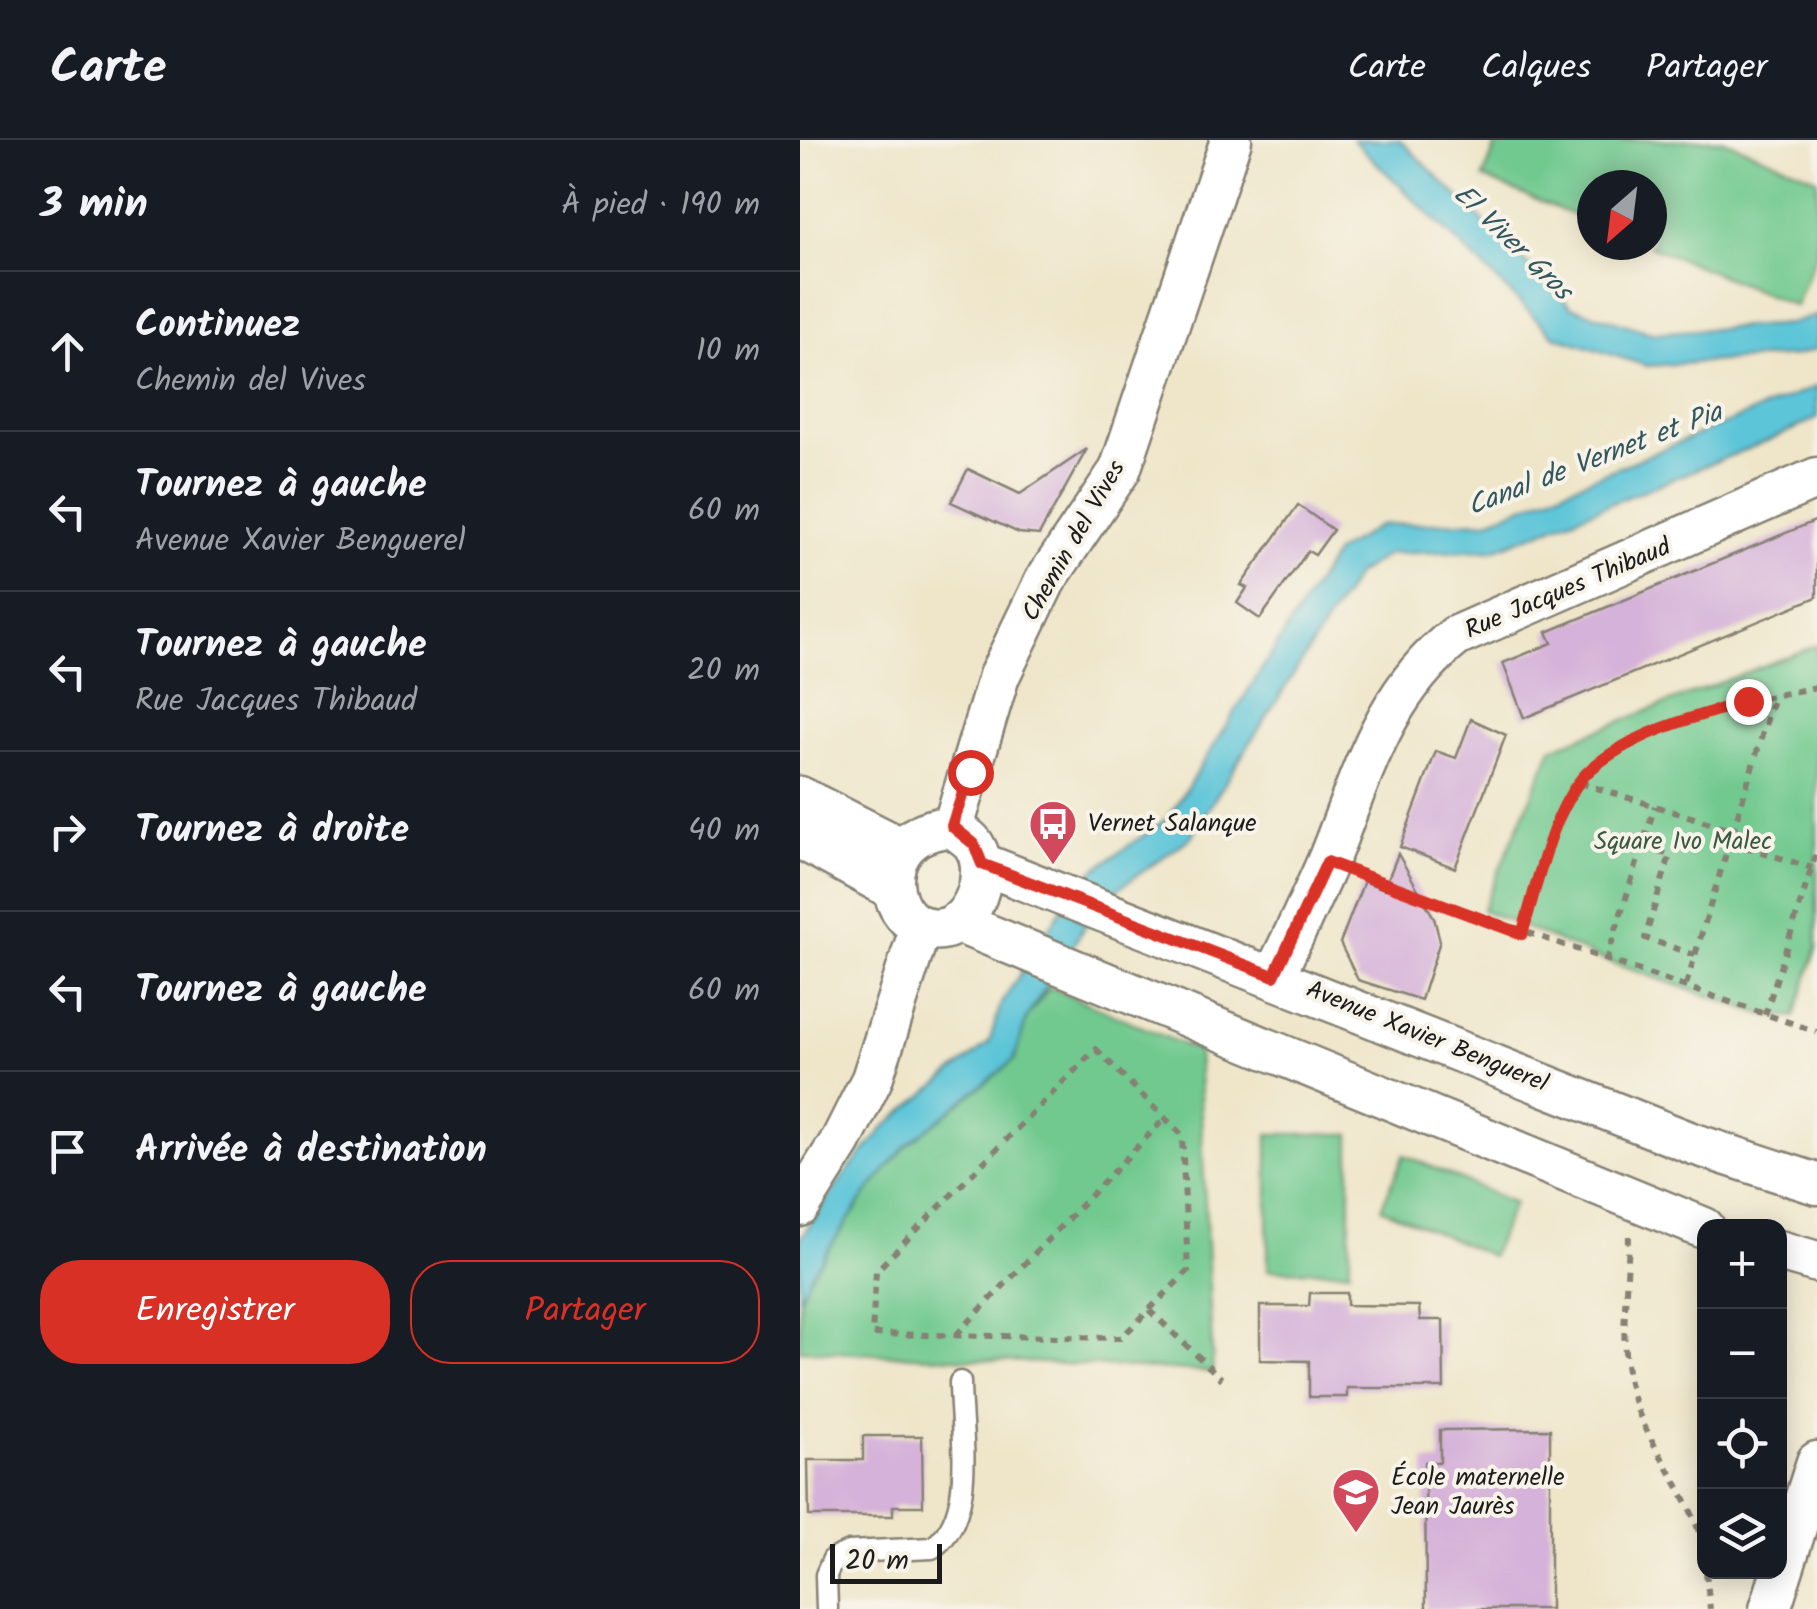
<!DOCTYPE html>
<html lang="fr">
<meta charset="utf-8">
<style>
:root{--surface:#171b24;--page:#20242c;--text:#f1f3f6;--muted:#9ea1a6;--line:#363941;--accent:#d93025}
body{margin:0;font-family:Kalam,sans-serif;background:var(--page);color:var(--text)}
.controls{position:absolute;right:30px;bottom:30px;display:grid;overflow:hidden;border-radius:20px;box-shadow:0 5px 25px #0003}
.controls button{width:90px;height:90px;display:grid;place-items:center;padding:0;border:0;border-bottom:2px solid var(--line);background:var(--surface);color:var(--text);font:50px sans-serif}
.compass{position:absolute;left:777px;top:30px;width:90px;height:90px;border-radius:50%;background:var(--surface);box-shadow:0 5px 25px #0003;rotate:208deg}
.scale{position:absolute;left:30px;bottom:25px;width:112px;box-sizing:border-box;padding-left:10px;border:5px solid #1c1c1c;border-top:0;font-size:28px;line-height:35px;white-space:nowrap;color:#1c1c1c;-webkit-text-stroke:8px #f7f3e8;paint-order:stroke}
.stop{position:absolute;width:30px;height:30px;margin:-22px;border:8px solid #d93025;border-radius:50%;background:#fff}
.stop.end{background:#d93025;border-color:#fff;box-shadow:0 2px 10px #0008}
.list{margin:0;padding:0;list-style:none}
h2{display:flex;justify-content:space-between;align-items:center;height:130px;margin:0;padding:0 40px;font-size:42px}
h2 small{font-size:32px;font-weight:400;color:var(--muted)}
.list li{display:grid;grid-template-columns:65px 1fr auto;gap:30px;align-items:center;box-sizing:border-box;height:160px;padding:0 40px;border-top:2px solid var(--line)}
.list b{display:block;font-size:38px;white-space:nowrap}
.list p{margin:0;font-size:32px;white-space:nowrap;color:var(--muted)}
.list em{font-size:32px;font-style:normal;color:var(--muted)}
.actions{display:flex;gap:20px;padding:30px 40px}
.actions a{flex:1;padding:22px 0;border:2px solid var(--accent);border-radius:40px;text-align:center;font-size:35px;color:var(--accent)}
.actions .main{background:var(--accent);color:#fff}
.icon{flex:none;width:55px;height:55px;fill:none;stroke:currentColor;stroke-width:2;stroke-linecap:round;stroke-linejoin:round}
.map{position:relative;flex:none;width:1017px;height:1469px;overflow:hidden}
header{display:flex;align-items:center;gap:60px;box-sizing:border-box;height:140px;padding:0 50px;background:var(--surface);border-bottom:2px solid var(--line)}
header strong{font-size:48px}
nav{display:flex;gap:55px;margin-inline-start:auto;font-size:35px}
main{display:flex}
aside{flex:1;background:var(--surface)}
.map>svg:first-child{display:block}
</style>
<header>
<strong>Carte</strong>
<nav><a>Carte</a><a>Calques</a><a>Partager</a></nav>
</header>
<main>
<aside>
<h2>3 min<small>À pied · 190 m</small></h2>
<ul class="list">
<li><svg class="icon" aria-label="ahead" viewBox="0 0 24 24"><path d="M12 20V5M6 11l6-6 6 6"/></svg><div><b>Continuez</b><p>Chemin del Vives</p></div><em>10 m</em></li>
<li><svg class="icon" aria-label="left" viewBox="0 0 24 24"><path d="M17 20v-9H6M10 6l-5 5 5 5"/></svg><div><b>Tournez à gauche</b><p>Avenue Xavier Benguerel</p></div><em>60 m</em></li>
<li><svg class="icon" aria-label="left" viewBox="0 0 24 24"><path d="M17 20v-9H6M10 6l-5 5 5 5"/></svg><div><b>Tournez à gauche</b><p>Rue Jacques Thibaud</p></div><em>20 m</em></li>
<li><svg class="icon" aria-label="right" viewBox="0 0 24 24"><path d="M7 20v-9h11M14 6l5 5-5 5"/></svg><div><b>Tournez à droite</b></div><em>40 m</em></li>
<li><svg class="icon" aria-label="left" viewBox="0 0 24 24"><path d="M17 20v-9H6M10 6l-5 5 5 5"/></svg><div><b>Tournez à gauche</b></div><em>60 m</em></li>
<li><svg class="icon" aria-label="arrive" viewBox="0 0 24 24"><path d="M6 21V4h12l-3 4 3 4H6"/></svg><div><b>Arrivée à destination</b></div></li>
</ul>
<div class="actions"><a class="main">Enregistrer</a><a>Partager</a></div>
</aside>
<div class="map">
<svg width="1017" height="1469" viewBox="0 0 1017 1469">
<rect width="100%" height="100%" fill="#f7f3e8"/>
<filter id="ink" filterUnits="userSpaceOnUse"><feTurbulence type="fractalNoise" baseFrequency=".01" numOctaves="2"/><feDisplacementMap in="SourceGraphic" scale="20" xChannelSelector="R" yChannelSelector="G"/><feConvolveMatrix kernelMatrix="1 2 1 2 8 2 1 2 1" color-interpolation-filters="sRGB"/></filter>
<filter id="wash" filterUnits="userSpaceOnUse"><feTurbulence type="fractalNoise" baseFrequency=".0048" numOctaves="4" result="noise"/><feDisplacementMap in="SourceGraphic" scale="40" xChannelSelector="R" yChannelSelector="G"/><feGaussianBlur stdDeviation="2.25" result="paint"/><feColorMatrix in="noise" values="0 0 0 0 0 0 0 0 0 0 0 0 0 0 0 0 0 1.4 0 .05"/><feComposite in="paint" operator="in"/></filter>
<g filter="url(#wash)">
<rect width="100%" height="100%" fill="#efe6ca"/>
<path fill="#71c98f" stroke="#467256" stroke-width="2.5" d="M698 0H924L1017 38V112L995 166 847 105H852V45H792V83L683 38Z
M1017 505V808L995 877 965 875 806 821 682 770 752 608Z
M250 847 398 911 413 1232 0 1210V1159L10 1136 67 1053 106 1006 214 920 227 877Z
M468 994H550V1131L468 1130Z
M604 1015 714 1063 691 1116 581 1068Z"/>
<path fill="#5cc5d8" stroke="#3c707a" stroke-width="2.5" d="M553 0H600L771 167 852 193 988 184 1017 175V209L994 216 847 226 754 196Z
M1017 246V278L975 298 694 410 588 414 557 434 390 698 301 761 227 877 214 920 106 1006 67 1053 10 1136 0 1159V1099L44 1035 86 986 189 903 201 864 280 740 368 678 535 413 580 385 687 381Z"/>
<g id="blocks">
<path fill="#d5b2d9" d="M287 309 239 395 219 393 151 362 168 329 220 354Z
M498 365 533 390 515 415 508 411 460 479 437 463 447 448 441 445Z
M1017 380V457L724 578 703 523 752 503 747 492Z
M671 579 706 595 655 728 600 707 636 611 656 618Z
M598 714 634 778 640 801 621 860 558 840 540 803 564 741 584 749Z
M510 1153H547V1165L619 1166 620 1180H643L644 1248H547V1257H509V1221L460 1220V1166H509Z
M750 1289V1469H626L625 1322H640V1290Z
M63 1296H122L123 1366H93V1376H9L8 1320H63Z"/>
</g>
</g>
<g filter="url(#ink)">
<use href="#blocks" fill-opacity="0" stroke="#868173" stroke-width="2.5"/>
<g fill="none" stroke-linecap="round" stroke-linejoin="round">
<g stroke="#868173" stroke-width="25">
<path id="service" d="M27 1469 26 1435 33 1419 49 1412 132 1408C178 1377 160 1292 160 1242"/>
</g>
<g stroke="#868173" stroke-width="45">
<path id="minor" d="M0 657 101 708
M153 687 199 536 245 441 320 330 431 0
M153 687C160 693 171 699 175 707 191 733 174 784 142 789 85 798 65 690 153 687Z
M0 698 91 748
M183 724 894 1004 1017 1044
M157 782 904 1088
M474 836C493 797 512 758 529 718 562 636 583 553 656 496L1017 338
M0 1066 41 1001 72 939 121 786
M979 1111 1017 1122
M970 1469 1017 1322"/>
</g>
<path stroke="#868173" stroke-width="6" stroke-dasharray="8 8" stroke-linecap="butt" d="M780 643 933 690
M930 702 1012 728
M843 707 870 715 845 798 895 815
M561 735 1017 892
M722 794 755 688 789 630 861 588 948 561 1017 547
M806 821 855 666
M886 845 974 556
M965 875 1017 711
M296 909 382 995 388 1131 321 1198 72 1194 76 1131Z
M829 1096C828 1145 818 1203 831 1251 847 1309 893 1352 904 1412
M349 1170 422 1239
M156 1195 365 978
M906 1432 910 1469"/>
<use href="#service" stroke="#fff" stroke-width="20"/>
<use href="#minor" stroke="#fff" stroke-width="40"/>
</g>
</g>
<g fill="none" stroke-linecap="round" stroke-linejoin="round" filter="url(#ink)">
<path stroke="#d93025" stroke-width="12" d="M170 632 152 686 174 704 182 724 474 836 527 722 722 794C737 747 753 662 791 629 834 592 894 577 948 561"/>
</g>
<defs>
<g id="bus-pin" transform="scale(2.5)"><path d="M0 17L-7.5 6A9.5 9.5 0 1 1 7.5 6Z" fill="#d1495b" stroke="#f7f3e8"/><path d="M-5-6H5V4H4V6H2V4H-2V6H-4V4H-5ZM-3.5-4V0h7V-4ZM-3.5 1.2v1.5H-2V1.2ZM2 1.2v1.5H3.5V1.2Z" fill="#fff"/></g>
<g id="school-pin" transform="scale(2.5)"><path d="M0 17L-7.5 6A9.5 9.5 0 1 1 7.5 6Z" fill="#d1495b" stroke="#f7f3e8"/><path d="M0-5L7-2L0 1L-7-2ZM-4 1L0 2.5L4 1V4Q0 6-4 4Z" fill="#fff"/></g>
</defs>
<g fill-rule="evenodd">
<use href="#bus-pin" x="253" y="684"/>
<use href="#school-pin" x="556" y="1352"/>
</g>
<g text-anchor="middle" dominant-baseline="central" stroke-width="8" stroke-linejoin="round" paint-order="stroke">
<g font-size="25" fill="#1c1c1c" stroke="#f7f3e8">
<text transform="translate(274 401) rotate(-60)">Chemin del Vives</text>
<text transform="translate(768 449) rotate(-23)">Rue Jacques Thibaud</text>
<text transform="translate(627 897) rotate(22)">Avenue Xavier Benguerel</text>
</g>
<g font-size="25" fill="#1c1c1c" stroke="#f7f3e8" text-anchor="start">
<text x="288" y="684">Vernet Salanque</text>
<text x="591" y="1338">École maternelle<tspan x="591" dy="29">Jean Jaurès</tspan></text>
</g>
<g font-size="25" fill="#3a5944" stroke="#f7f3e8">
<text x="883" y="702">Square Ivo Malec</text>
</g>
<g font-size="28" font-style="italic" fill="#32575e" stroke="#f7f3e8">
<text transform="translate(712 103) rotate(44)">El Viver Gros</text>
<text transform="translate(795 320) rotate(-21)">Canal de Vernet et Pia</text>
</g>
</g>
</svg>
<div class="controls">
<button>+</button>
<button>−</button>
<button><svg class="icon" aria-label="locate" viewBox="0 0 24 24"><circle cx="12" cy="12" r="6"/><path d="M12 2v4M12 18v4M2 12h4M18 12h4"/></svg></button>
<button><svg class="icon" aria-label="layers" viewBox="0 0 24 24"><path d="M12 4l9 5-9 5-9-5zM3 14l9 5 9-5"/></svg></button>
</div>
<svg class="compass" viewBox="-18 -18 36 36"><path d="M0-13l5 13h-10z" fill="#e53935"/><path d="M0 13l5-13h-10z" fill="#9ea1a6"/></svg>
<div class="scale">20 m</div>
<div class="stop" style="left:170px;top:632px"></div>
<div class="stop end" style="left:948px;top:561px"></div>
</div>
</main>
